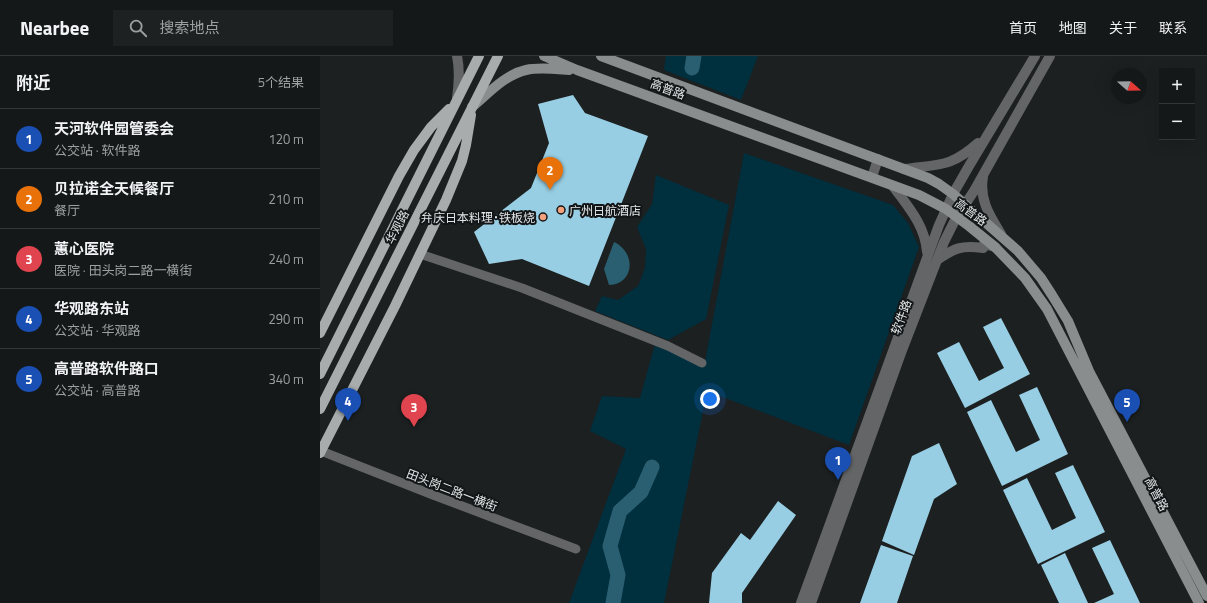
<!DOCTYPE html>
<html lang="zh">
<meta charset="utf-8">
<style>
:root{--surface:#151819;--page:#1e2122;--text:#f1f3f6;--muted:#9da0a2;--line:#343738;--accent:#f2a17e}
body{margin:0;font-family:"Titillium Web","Noto Sans SC",sans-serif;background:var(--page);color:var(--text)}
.controls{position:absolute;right:12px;top:12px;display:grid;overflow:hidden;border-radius:0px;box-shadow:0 4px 16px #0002}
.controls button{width:36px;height:36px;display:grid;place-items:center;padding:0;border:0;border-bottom:1px solid var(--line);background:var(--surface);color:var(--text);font:20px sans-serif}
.compass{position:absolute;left:791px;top:12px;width:36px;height:36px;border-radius:50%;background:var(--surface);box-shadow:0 4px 16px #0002;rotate:110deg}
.you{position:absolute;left:390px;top:343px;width:14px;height:14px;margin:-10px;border:3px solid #fff;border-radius:50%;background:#1a73e8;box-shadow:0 0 0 6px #1a73e833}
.badge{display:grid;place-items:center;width:26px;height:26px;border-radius:50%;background:var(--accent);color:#fff;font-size:13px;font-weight:700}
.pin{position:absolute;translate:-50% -33px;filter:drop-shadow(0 1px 2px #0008)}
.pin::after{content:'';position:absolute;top:21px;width:14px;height:12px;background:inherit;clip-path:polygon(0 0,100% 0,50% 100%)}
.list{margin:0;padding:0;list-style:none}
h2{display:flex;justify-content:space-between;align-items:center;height:52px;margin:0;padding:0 16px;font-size:17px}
h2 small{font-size:13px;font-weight:400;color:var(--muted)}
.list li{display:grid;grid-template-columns:26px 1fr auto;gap:12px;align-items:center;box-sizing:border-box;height:60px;padding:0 16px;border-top:1px solid var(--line)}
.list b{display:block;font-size:15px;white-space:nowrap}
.list p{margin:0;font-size:13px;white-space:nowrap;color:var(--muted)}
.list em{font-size:13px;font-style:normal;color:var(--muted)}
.icon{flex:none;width:22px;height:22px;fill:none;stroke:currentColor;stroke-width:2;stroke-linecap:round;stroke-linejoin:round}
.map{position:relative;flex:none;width:887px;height:547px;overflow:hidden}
header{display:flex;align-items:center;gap:24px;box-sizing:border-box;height:56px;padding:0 20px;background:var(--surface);border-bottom:1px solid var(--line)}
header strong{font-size:19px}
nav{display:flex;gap:22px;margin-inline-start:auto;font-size:14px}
.search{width:280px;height:36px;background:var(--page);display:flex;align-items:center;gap:10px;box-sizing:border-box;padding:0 14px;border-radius:0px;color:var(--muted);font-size:15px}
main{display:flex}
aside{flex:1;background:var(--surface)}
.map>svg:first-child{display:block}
</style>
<header>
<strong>Nearbee</strong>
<div class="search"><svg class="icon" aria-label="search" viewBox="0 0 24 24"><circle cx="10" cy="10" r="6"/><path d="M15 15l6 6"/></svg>搜索地点</div>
<nav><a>首页</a><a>地图</a><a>关于</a><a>联系</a></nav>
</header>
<main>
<aside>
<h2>附近<small>5个结果</small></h2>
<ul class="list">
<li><span class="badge" style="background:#1a4fb4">1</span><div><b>天河软件园管委会</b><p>公交站 · 软件路</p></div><em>120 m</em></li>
<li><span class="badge" style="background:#e8710a">2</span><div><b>贝拉诺全天候餐厅</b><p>餐厅</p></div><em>210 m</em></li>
<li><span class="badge" style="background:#e0444e">3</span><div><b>蕙心医院</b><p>医院 · 田头岗二路一横街</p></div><em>240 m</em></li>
<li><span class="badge" style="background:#1a4fb4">4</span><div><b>华观路东站</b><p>公交站 · 华观路</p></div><em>290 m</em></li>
<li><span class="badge" style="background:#1a4fb4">5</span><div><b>高普路软件路口</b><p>公交站 · 高普路</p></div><em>340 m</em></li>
</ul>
</aside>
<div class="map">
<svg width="887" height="547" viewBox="0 0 887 547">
<rect width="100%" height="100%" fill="#1c2021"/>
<path fill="#002f3e" d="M346 0H438L421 44 344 14Z
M424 97 573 149 588 167 599 191 529 389 387 335 344 547H249L306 393 270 375 282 340 320 342 335 288 384 311Z
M336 119 409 149 386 263 348 284 275 255 282 240 298 244 318 230 325 212 326 193 317 171 332 148Z"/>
<path fill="#2a5f71" d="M294 186C317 197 314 228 289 229L284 213Z"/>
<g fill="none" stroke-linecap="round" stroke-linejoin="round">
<path stroke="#2a5f71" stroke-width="15" d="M372 12 374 0
M293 547 298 519 290 490 300 455 321 436 332 411"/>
</g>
<path fill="#98cee3" d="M253 39 265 57 328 80 269 230 202 203 169 208 154 176 211 132 229 87 218 48Z
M681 262 710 318 645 352 617 297 639 286 659 325 684 312 663 271Z
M717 331 748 398 682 430 647 356 671 344 696 396 720 384 699 339Z
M619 387 637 428 614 443 594 499 562 485 592 400Z
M753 409 785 476 718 508 683 434 707 422 732 474 756 462 735 417Z
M458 445 476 459 422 537V547H389L392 517 421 477 430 484Z
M790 484 820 547H774L794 538 772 492Z
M561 489 593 500 577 547H540Z
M745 497 768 547H739L721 509Z"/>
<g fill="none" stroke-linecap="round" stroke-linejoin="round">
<path stroke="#636566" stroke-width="9" d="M100 198 202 232 348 290 382 307
M1 395 113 439 256 493"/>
<path stroke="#636566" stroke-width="10" d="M137 42C139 28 140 14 137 0
M584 113C619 108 630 112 658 87
M552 121 558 103
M663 121C659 144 670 160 681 178
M573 130C588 151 605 169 607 196
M617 204C635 192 641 189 663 192L664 188 675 191
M481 547 619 169 633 138 649 110 715 0
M491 547 581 297 624 186 636 162 654 135 730 0"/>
<path stroke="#8a8d8e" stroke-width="10" d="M224 0 257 14 599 139 626 153 649 170 675 191 705 222 727 253 879 547
M281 0 608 122 619 128 633 138 698 195 721 222 732 239 748 265 769 315 887 540
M152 51C168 38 184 19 206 14 219 11 235 13 249 14"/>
<path stroke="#a8acad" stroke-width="10" d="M0 277 79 120 94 94 111 71 129 53
M0 318 159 0
M0 353 178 0
M0 397 75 250 126 144 142 105 146 89 151 59"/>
</g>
<g fill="#f2a17e" stroke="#131618" stroke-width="1.5">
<circle cx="241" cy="154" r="4"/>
<circle cx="223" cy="161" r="4"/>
</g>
<g text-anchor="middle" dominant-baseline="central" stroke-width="4" stroke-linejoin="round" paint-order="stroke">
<g font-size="12" fill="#e3e6e7" stroke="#131618">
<text transform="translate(348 33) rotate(20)">高普路</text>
<text transform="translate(651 156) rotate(36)">高普路</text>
<text transform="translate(77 171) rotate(-63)">华观路</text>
<text transform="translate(581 261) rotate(-70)">软件路</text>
<text transform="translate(132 434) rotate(21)">田头岗二路一横街</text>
<text transform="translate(837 438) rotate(63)">高普路</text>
</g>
<g font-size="12" fill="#e3e6e7" stroke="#131618" text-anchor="start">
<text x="249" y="154">广州日航酒店</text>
<text x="215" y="161" text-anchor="end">弁庆日本料理･铁板烧</text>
</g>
</g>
</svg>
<div class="controls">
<button>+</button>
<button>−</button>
</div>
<svg class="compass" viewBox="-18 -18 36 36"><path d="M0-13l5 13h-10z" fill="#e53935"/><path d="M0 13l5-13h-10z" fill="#9da0a2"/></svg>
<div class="you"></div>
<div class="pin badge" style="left:518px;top:424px;background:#1a4fb4">1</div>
<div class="pin badge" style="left:230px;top:134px;background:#e8710a">2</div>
<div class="pin badge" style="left:94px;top:371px;background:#e0444e">3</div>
<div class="pin badge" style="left:28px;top:365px;background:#1a4fb4">4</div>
<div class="pin badge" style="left:807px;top:366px;background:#1a4fb4">5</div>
</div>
</main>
